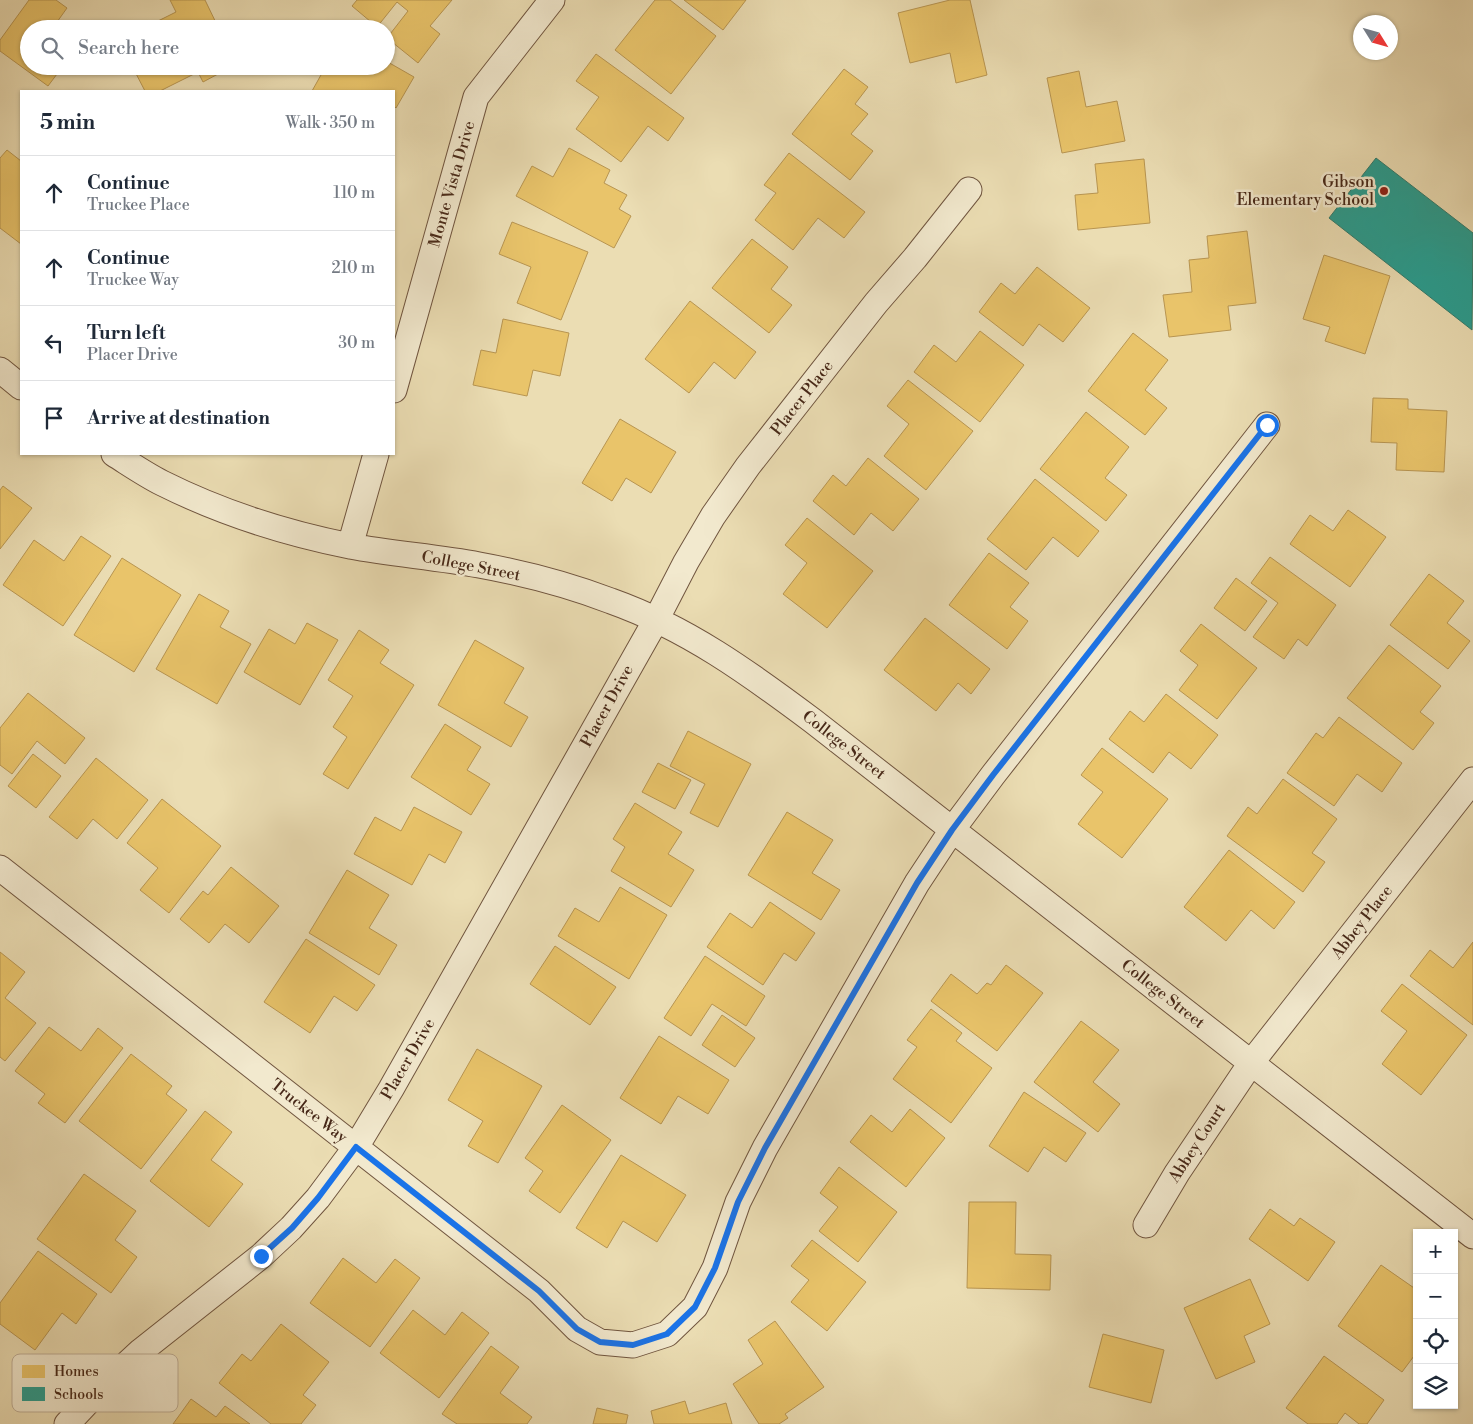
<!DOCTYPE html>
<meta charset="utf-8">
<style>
:root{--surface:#fff;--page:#f6f6f7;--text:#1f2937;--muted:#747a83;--line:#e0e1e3}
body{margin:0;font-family:"Libre Bodoni",serif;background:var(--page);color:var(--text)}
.controls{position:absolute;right:15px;bottom:15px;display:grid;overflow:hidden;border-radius:0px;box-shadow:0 1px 4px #0004}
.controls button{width:45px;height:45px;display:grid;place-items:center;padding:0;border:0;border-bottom:1px solid var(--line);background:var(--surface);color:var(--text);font:25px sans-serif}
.compass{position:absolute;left:1353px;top:15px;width:45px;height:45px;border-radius:50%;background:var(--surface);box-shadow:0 1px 4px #0004;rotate:127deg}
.stop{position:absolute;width:15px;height:15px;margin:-11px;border:4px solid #1a73e8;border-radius:50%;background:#fff}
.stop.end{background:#1a73e8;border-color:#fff;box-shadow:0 1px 5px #0008}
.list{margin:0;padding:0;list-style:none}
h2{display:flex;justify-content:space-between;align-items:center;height:65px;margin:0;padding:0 20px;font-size:21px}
h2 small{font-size:16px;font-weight:400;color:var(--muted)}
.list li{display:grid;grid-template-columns:32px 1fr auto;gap:15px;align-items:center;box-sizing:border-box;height:75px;padding:0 20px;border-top:1px solid var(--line)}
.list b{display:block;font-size:19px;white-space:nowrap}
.list p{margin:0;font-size:16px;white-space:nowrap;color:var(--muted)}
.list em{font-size:16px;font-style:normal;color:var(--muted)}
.icon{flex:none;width:28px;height:28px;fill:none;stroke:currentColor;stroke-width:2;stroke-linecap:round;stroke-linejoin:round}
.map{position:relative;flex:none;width:1473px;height:1424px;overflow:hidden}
.search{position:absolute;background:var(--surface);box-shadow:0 1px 4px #0004;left:20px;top:20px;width:375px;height:55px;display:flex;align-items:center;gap:12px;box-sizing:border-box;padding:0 18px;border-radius:28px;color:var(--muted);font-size:19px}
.panel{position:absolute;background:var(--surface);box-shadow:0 1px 4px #0004;left:20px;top:90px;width:375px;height:365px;border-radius:0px}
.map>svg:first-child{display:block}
</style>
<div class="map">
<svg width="1473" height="1424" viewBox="0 0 1473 1424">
<rect width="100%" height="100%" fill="#ebddb3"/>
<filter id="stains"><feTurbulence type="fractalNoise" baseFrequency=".004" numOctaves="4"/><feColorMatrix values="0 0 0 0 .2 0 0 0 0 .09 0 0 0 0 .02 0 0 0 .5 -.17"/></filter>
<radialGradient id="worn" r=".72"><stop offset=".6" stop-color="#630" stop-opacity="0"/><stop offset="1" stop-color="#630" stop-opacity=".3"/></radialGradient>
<path fill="#e9c46a" stroke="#b89551" d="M29 0H56L67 8 52 29H29V66H63L48 86 0 51V40Z
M170 0H205L219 29H142L176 12Z
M357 0H452L430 26 440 34 418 63 387 38 408 11 397 2 377 27 352 6Z
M655 0H670L716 36 671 94 615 50Z
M684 0H746L723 30Z
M950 0H970L987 75 956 83 950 53 910 63 898 13Z
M596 54 684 118 668 141 648 126 621 162 576 129 599 97 576 81Z
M386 61 414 77 396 108 394 106V91H312L326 66H386Z
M132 66H233L203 82 198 72 160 91H145Z
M844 69 868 87 855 104 868 114 851 134 873 151 850 180 792 134Z
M1079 71 1086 107 1117 101 1125 141 1062 153 1047 78Z
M569 148 610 170 604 183 627 195 619 209 631 216 614 248 516 196 532 166 553 177Z
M7 150 21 161V244L0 228V158Z
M789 153 865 212 844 238 818 218 793 250 755 220 776 193 764 185Z
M1144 159 1150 223 1078 230 1075 195 1098 193 1095 164Z
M512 222 588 252 561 320 517 303 531 267 499 254Z
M1247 231 1256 303 1228 306 1231 330 1169 337 1163 295 1192 292 1189 260 1209 258 1207 236Z
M752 239 788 267 771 289 792 305 769 333 712 288Z
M1324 255 1390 276 1365 354 1325 341 1330 327 1303 319Z
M1037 267 1090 308 1063 342 1039 324 1023 346 979 312 1001 283 1015 294Z
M690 301 756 352 735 379 714 362 689 393 645 359Z
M503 319 569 333 560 376 533 370 527 396 473 385 481 350 496 353Z
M980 331 1024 365 980 422 914 372 934 345 956 362Z
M1133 333 1168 360 1145 390 1167 408 1145 435 1088 391Z
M908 380 973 431 926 490 884 456 909 424 887 406Z
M1373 398 1408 399V409L1447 411 1444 472 1396 470 1397 443 1371 442Z
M1086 412 1129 447 1105 478 1127 495 1106 521 1040 469Z
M620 419 676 452 651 493 626 478 612 501 582 483Z
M868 458 919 499 893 531 871 513 854 535 813 501 833 475 846 486Z
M1035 479 1099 531 1078 557 1053 537 1026 570 987 539Z
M3 486 32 508 0 549V490Z
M1348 510 1386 537 1350 587 1290 544 1310 515 1333 531Z
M807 518 873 571 827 628 783 594 807 563 785 545Z
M81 536 111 556 63 626 3 585 34 540 64 561Z
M989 553 1029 583 1010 607 1028 621 1007 649 949 605Z
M1270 557 1336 605 1307 646 1298 639 1284 659 1253 637 1278 603 1251 583Z
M122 558 181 595 134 672 74 635Z
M1429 574 1464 601 1447 623 1470 641 1448 669 1390 625Z
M1236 578 1267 601 1245 631 1214 608Z
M199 594 229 611 220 627 251 644 217 704 156 669Z
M925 618 990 669 971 694 958 683 936 711 884 670Z
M307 623 338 640 300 705 244 672 269 629 295 644Z
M1201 624 1257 668 1217 719 1179 690 1198 665 1180 651Z
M359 630 389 650 380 663 414 685 348 789 323 774 347 737 333 727 353 696 328 680Z
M475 640 524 668 504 703 528 717 511 747 438 705Z
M1389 645 1441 686 1420 712 1434 723 1413 750 1347 698Z
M28 693 85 738 65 764 37 741 12 774 0 765V728Z
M1166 694 1218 735 1191 769 1169 752 1153 773 1109 739 1130 711 1144 722Z
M1339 717 1402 763 1382 792 1357 774 1334 806 1287 773 1316 733 1323 738Z
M445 724 481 747 467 770 490 784 471 815 411 777Z
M688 731 751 764 718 827 690 813 705 784 670 766Z
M1102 748 1168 799 1122 858 1078 824 1103 792 1081 775Z
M33 754 61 776 36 808 8 786Z
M96 758 148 800 117 839 93 819 77 839 49 817Z
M658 763 691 780 675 809 642 792Z
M1283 779 1337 819 1312 853 1325 862 1303 892 1227 836 1248 807 1257 814Z
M162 799 221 846 169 913 140 890 158 868 127 843Z
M635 803 682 832 668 854 694 870 671 907 611 871 625 847 613 839Z
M414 807 462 832 445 863 429 854 412 885 354 854 375 817 401 831Z
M787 812 833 840 812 873 840 890 821 920 748 875Z
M1229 850 1295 902 1274 929 1251 910 1226 941 1184 907Z
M231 867 279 906 249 943 225 924 209 943 180 919 203 891 208 895Z
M347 870 389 895 369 928 397 945 379 975 309 933Z
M620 887 667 915 629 979 558 936 575 908 599 922Z
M770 902 815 933 796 961 784 953 763 985 707 947 730 913 752 928Z
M306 939 375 985 357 1011 334 996 310 1033 264 1002Z
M1473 942V1025L1410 976 1430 950 1453 968Z
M555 946 616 987 590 1025 530 984Z
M0 952 25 972 5 998 36 1023 5 1061 0 1057Z
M705 956 765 996 746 1026 712 1004 691 1036 664 1018Z
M1006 965 1043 993 997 1051 931 1001 951 974 977 994 987 983 991 985Z
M1402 984 1467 1035 1421 1095 1382 1064 1407 1031 1381 1011Z
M931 1009 962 1033 956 1041 992 1068 951 1123 893 1079 917 1047 907 1040Z
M722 1015 755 1038 735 1067 702 1045Z
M1081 1021 1119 1050 1093 1082 1120 1104 1098 1132 1034 1082Z
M49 1027 81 1051 98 1028 123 1048 65 1123 38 1103 45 1094 15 1071Z
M659 1036 729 1080 708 1114 678 1096 661 1124 620 1098Z
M477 1049 542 1086 498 1163 468 1146 483 1121 448 1100Z
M131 1054 172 1086 166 1094 187 1110 141 1169 79 1121Z
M1024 1092 1086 1133 1066 1162 1044 1147 1028 1172 989 1146Z
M562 1105 611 1140 560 1213 529 1191 543 1171 525 1158Z
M910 1109 945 1138 906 1187 850 1142 871 1115 892 1132Z
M205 1111 232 1132 211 1160 243 1184 209 1227 150 1181Z
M621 1155 686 1195 657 1242 623 1221 607 1248 576 1228Z
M839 1167 897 1212 858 1262 819 1231 838 1207 820 1193Z
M84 1174 136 1211 115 1240 137 1257 111 1293 37 1239Z
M969 1202H1016L1015 1254 1051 1255 1050 1290 967 1288Z
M1270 1209 1294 1226 1300 1218 1335 1242 1308 1281 1249 1239Z
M812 1240 866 1282 827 1331 791 1302 809 1280 791 1266Z
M38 1251 97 1294 76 1324 62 1313 35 1350 0 1324V1303Z
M343 1258 376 1283 395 1259 420 1278 370 1347 310 1303Z
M1381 1265 1417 1290V1352L1402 1372 1338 1326Z
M1250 1279 1270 1324 1244 1336 1255 1362 1216 1379 1184 1308Z
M413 1310 445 1335 462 1312 489 1333 439 1398 380 1353Z
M775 1321 824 1387 785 1414 788 1418 779 1424H759L733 1384 763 1364 748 1340Z
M281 1324 329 1362 303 1395 316 1405 301 1424H271L219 1383 242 1354 251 1361Z
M1103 1334 1164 1350 1151 1403 1089 1387Z
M491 1346 519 1367 500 1393 532 1417 527 1424H457L442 1414Z
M1324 1356 1384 1400 1367 1424H1359L1345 1413 1337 1424H1308L1286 1408Z
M191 1399 216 1417 225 1406 250 1424H173Z
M685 1401 689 1414 726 1403 732 1424H654L651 1411Z
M597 1408 628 1415 626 1424H593Z"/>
<path fill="#2a9d8f" stroke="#337a6b" d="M1376 158 1473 233 1472 330 1329 218Z"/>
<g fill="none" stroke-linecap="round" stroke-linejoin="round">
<g stroke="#70553f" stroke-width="27">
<path id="street" d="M0 370 21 387
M394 390 476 97 552 0
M114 454C130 464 146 475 162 483 222 513 285 533 350 546 393 554 436 557 479 565 523 573 569 585 611 601 687 628 749 673 813 721L1473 1236
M350 546 376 454
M0 868 539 1291 577 1329 600 1342 633 1345 667 1334 695 1307 715 1268 738 1202 765 1148 917 883 952 830 993 775 1267 425
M1146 1225 1177 1173 1251 1063 1473 780
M67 1424 100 1389 141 1351 261 1256 291 1228 318 1198 356 1147 391 1089 656 620 686 562 713 516 748 466 876 303 915 258 969 190"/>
</g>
<use href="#street" stroke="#f2e9ce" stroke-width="25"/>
</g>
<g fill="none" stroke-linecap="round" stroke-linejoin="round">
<path stroke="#1a73e8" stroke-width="6" d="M261 1256 292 1228 318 1198 356 1147 539 1291 577 1329 600 1342 633 1345 667 1334 695 1307 715 1268 738 1202 765 1148 917 883 952 830 993 775 1267 425"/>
</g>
<circle fill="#8f2418" stroke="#f2e9ce" stroke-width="2" cx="1384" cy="191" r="5"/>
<g text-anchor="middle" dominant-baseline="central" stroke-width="5" stroke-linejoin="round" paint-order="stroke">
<g font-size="16" fill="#472818" stroke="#f2e9ce" text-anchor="end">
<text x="1374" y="182">Gibson<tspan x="1374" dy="18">Elementary School</tspan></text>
</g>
<g font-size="16" fill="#472818" stroke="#f2e9ce">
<text transform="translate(452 184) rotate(-74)">Monte Vista Drive</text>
<text transform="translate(802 398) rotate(-52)">Placer Place</text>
<text transform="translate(471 566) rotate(11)">College Street</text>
<text transform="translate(607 706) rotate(-61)">Placer Drive</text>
<text transform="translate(844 745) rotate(38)">College Street</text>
<text transform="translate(1362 922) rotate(-52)">Abbey Place</text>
<text transform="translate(1163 994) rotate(38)">College Street</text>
<text transform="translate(408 1059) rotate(-60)">Placer Drive</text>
<text transform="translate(309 1111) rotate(38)">Truckee Way</text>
<text transform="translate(1197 1143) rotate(-57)">Abbey Court</text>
</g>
</g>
<rect x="12" y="1354" width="166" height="58" rx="8" fill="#f2e9ce" stroke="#bfaf97" stroke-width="1"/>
<rect x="22" y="1365" width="23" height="13" fill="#e9c46a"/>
<rect x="22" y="1387" width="23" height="14" fill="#2a9d8f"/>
<g font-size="14" fill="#472818">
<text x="54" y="1376">Homes</text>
<text x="54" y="1399">Schools</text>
</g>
<rect width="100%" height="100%" filter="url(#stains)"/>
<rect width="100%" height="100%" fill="url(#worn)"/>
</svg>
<div class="controls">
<button>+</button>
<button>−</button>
<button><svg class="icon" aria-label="locate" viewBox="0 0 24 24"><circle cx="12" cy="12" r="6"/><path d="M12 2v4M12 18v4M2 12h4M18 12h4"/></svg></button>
<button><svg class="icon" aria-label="layers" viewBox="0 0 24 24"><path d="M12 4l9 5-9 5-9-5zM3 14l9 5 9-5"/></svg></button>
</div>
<svg class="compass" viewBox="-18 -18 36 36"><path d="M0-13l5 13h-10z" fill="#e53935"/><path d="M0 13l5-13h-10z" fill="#747a83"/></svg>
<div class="stop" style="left:1267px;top:425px"></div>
<div class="stop end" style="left:261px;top:1256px"></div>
<div class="search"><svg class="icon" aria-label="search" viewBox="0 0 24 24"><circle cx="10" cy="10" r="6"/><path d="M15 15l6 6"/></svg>Search here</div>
<section class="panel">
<h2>5 min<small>Walk · 350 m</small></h2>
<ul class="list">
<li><svg class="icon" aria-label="ahead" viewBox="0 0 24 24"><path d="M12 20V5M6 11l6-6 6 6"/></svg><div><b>Continue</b><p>Truckee Place</p></div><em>110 m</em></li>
<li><svg class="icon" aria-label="ahead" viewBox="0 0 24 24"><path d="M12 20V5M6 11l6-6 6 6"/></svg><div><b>Continue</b><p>Truckee Way</p></div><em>210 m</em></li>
<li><svg class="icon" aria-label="left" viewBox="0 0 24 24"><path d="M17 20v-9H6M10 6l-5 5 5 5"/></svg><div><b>Turn left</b><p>Placer Drive</p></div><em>30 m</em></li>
<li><svg class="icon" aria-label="arrive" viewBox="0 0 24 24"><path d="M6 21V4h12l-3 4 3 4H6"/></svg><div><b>Arrive at destination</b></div></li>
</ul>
</section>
</div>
